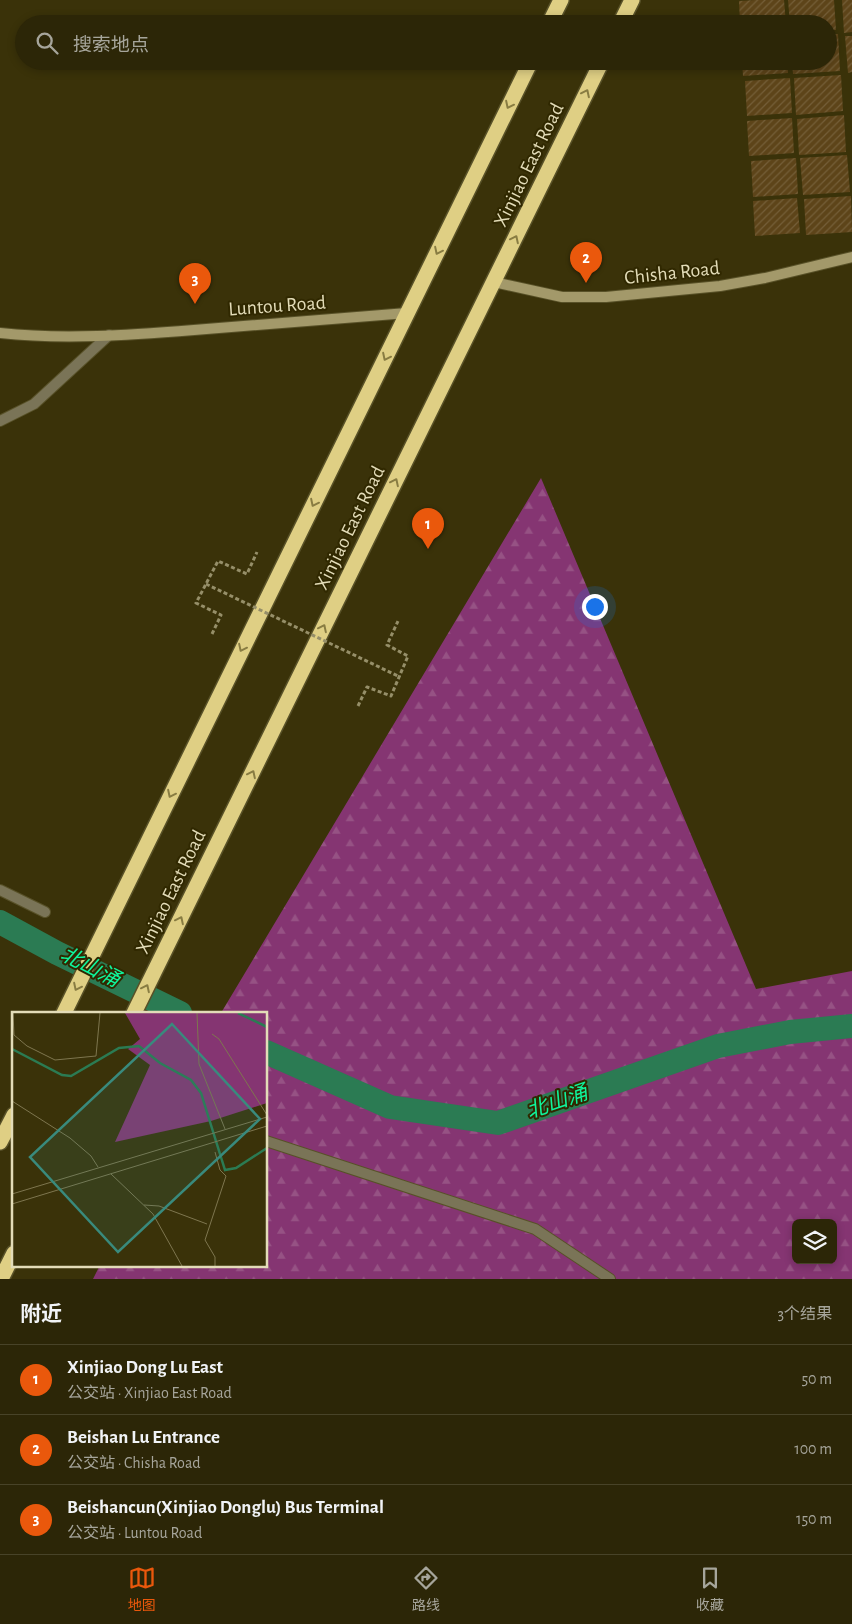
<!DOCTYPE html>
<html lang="zh">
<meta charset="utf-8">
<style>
:root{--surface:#2c2607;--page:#342e11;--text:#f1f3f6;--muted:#a6a59b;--line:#484328;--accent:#ea580c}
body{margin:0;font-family:"Alegreya Sans","Noto Sans SC",sans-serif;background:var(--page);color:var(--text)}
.controls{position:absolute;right:15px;bottom:15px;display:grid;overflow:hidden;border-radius:8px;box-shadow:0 2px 8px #0003}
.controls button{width:45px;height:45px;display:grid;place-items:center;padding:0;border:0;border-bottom:1px solid var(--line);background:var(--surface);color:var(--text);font:25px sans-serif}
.you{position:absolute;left:594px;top:606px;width:18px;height:18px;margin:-12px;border:4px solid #fff;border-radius:50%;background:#1a73e8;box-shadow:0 0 0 8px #1a73e833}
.badge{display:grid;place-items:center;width:32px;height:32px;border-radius:50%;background:var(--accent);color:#fff;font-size:16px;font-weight:700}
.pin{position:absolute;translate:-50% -41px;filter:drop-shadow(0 1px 2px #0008)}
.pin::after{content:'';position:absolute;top:26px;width:18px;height:15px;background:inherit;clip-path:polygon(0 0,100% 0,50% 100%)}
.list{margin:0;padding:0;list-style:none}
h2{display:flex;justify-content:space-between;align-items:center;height:65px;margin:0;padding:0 20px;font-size:21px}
h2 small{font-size:16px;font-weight:400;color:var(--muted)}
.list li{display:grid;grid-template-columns:32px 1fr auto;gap:15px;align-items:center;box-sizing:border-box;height:70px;padding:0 20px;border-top:1px solid var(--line)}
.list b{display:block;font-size:19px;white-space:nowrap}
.list p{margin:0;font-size:16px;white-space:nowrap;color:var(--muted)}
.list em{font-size:16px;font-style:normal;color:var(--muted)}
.icon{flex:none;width:28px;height:28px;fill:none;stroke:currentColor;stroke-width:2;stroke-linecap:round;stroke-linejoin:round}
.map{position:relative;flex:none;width:852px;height:1279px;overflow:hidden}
.search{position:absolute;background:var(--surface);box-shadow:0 2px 8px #0003;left:15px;right:15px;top:15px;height:55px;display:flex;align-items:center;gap:12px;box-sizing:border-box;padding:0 18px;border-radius:28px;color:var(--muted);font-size:19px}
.sheet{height:275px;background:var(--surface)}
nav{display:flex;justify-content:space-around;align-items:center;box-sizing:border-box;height:70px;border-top:1px solid var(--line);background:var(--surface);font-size:14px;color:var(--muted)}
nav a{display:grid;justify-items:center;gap:2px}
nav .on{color:var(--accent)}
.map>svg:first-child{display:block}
</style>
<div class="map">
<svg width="852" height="1279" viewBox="0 0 852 1279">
<defs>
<pattern id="forest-firs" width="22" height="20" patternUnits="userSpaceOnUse" patternTransform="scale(1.25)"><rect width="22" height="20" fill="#853572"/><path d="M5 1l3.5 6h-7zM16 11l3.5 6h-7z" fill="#965284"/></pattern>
<pattern id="building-hatch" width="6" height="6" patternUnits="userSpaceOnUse" patternTransform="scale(1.25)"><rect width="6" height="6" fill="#5d4419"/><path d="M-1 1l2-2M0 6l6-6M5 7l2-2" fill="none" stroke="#745e38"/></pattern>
</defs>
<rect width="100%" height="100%" fill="#3a3209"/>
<path fill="url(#forest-firs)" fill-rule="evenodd" d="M541 478 756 989 852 971V1279H93L100 1265H266V1013H221ZM796 1223H833V1260H796Z"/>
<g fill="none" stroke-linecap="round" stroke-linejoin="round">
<path stroke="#2b7b53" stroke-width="24" d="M0 922 57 953 180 1013
M266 1052 390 1107 498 1123 718 1046 790 1032 852 1026"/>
</g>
<path fill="url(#building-hatch)" d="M755 0H784L786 24H740L739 1Z
M788 0H834L836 30H828V24H790Z
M842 0H852V32L844 33Z
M838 34 840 71 793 74 792 61H828V35Z
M845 36H852V72L848 73Z
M742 61H787L788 73 743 76Z
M841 75 843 111 796 115 794 78Z
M790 78 792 113 747 116 745 81Z
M844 115 846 152 799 155 797 119Z
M792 118 794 153 749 156 747 121Z
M847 155 850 192 803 195 800 158Z
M796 158 798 194 753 197 751 161Z
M851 196 852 232 806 235 804 199Z
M797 198 800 233 755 236 753 201Z"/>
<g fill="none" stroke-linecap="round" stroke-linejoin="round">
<g stroke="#585128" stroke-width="12">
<path id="street" d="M0 421 34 404 109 335
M0 890 45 912
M266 1141 535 1229 610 1279"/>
</g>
<g stroke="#585128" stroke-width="12">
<path id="secondary" d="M494 282 562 297H606L720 286 765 278 852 257
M0 333C64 340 130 335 194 330 265 325 336 319 407 313"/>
</g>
<g stroke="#585128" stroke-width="18">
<path id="highway" d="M549 24 561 0
M620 24 632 0
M64 1013 531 61
M134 1013 602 61
M0 1142 14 1115
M1 1279 14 1253"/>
</g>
<path stroke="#968f69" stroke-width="3" stroke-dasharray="4 2.5" stroke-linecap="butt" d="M212 634 221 615 196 603 218 561 247 574 257 552
M358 706 367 687 391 696 408 656 387 645 398 621"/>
<use href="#street" stroke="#7a7457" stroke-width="10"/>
<use href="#secondary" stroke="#a3996a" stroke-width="10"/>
<use href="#highway" stroke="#dfcf84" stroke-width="15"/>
<path stroke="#968f69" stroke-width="3" stroke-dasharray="4 2.5" stroke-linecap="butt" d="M206 584 400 677"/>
</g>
<defs><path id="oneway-chevron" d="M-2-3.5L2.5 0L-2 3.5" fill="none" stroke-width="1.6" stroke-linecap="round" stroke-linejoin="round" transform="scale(1.25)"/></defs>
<g stroke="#887c42">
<use href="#oneway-chevron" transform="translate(586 93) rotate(-64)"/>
<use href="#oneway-chevron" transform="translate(509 105) rotate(116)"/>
<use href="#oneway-chevron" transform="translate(515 239) rotate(-64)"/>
<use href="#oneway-chevron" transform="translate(438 251) rotate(116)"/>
<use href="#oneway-chevron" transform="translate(386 357) rotate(116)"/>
<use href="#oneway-chevron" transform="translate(395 482) rotate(-64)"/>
<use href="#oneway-chevron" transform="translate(314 503) rotate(116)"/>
<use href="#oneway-chevron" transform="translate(323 628) rotate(-64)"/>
<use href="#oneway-chevron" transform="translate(242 648) rotate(116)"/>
<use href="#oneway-chevron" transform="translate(252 774) rotate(-64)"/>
<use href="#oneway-chevron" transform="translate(171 794) rotate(116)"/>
<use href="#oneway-chevron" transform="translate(180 920) rotate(-64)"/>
<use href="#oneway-chevron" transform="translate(77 987) rotate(116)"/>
<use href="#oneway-chevron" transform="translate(146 988) rotate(-64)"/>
</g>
<g text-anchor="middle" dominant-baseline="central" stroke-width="4" stroke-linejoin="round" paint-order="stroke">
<g font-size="20" fill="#e3dcb8" stroke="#302800">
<text transform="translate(529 165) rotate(-64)">Xinjiao East Road</text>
<text transform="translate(672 273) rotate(-6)">Chisha Road</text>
<text transform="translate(277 306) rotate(-4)">Luntou Road</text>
<text transform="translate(350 528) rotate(-64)">Xinjiao East Road</text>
<text transform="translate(171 892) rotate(-64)">Xinjiao East Road</text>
</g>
<g font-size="21" font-style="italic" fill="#0ff59c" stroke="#302800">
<text transform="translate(90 967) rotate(27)">北山涌</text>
<text transform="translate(557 1102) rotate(-19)">北山涌</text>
</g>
</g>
<g transform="translate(12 1012)">
<rect width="255" height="255" fill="#3a3209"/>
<path d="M113 1H255V91L199 109 103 130 138 53 116 37 128 27Z" fill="#853572"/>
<path fill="none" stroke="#2b7b53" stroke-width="2.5" d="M226 1 255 15M0 37 50 63 59 64 107 36 127 34 148 51 179 68 189 81 213 158 224 156 255 136"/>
<path fill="none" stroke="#7e764f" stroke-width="1" d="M1 1 2 23 15 34 43 48 84 44 88 1M185 1 187 52 213 117M200 22 207 27 255 103M0 89 58 126 79 144 86 155M203 140 208 158 214 164 193 228 203 245V254M99 162 141 202 170 254M0 182 255 105M0 192 255 114M132 193 147 194 195 212"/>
<path fill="#398a7d" fill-opacity="0.15" stroke="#398a7d" stroke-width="2.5" d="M160 12 248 107 106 240 18 145Z"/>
<rect width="255" height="255" fill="none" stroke="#e3dcb8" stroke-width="2.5"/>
</g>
</svg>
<div class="controls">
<button><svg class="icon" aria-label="layers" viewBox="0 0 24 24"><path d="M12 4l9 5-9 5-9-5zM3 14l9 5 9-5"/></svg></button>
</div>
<div class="you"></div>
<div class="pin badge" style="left:428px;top:549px">1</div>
<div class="pin badge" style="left:586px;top:283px">2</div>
<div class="pin badge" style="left:195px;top:304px">3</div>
<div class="search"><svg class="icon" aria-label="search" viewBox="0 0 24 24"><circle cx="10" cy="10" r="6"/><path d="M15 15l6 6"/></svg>搜索地点</div>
</div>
<section class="sheet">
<h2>附近<small>3个结果</small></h2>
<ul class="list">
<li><span class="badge">1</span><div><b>Xinjiao Dong Lu East</b><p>公交站 · Xinjiao East Road</p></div><em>50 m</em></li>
<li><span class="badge">2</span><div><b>Beishan Lu Entrance</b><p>公交站 · Chisha Road</p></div><em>100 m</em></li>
<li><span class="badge">3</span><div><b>Beishancun(Xinjiao Donglu) Bus Terminal</b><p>公交站 · Luntou Road</p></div><em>150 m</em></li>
</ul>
</section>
<nav>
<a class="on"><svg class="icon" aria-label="map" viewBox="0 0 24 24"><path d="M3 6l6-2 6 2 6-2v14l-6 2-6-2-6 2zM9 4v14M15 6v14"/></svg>地图</a>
<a><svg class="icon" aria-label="directions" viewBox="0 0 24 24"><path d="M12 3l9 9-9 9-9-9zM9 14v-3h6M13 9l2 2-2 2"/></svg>路线</a>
<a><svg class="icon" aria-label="saved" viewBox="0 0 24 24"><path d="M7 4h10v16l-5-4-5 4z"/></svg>收藏</a>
</nav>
